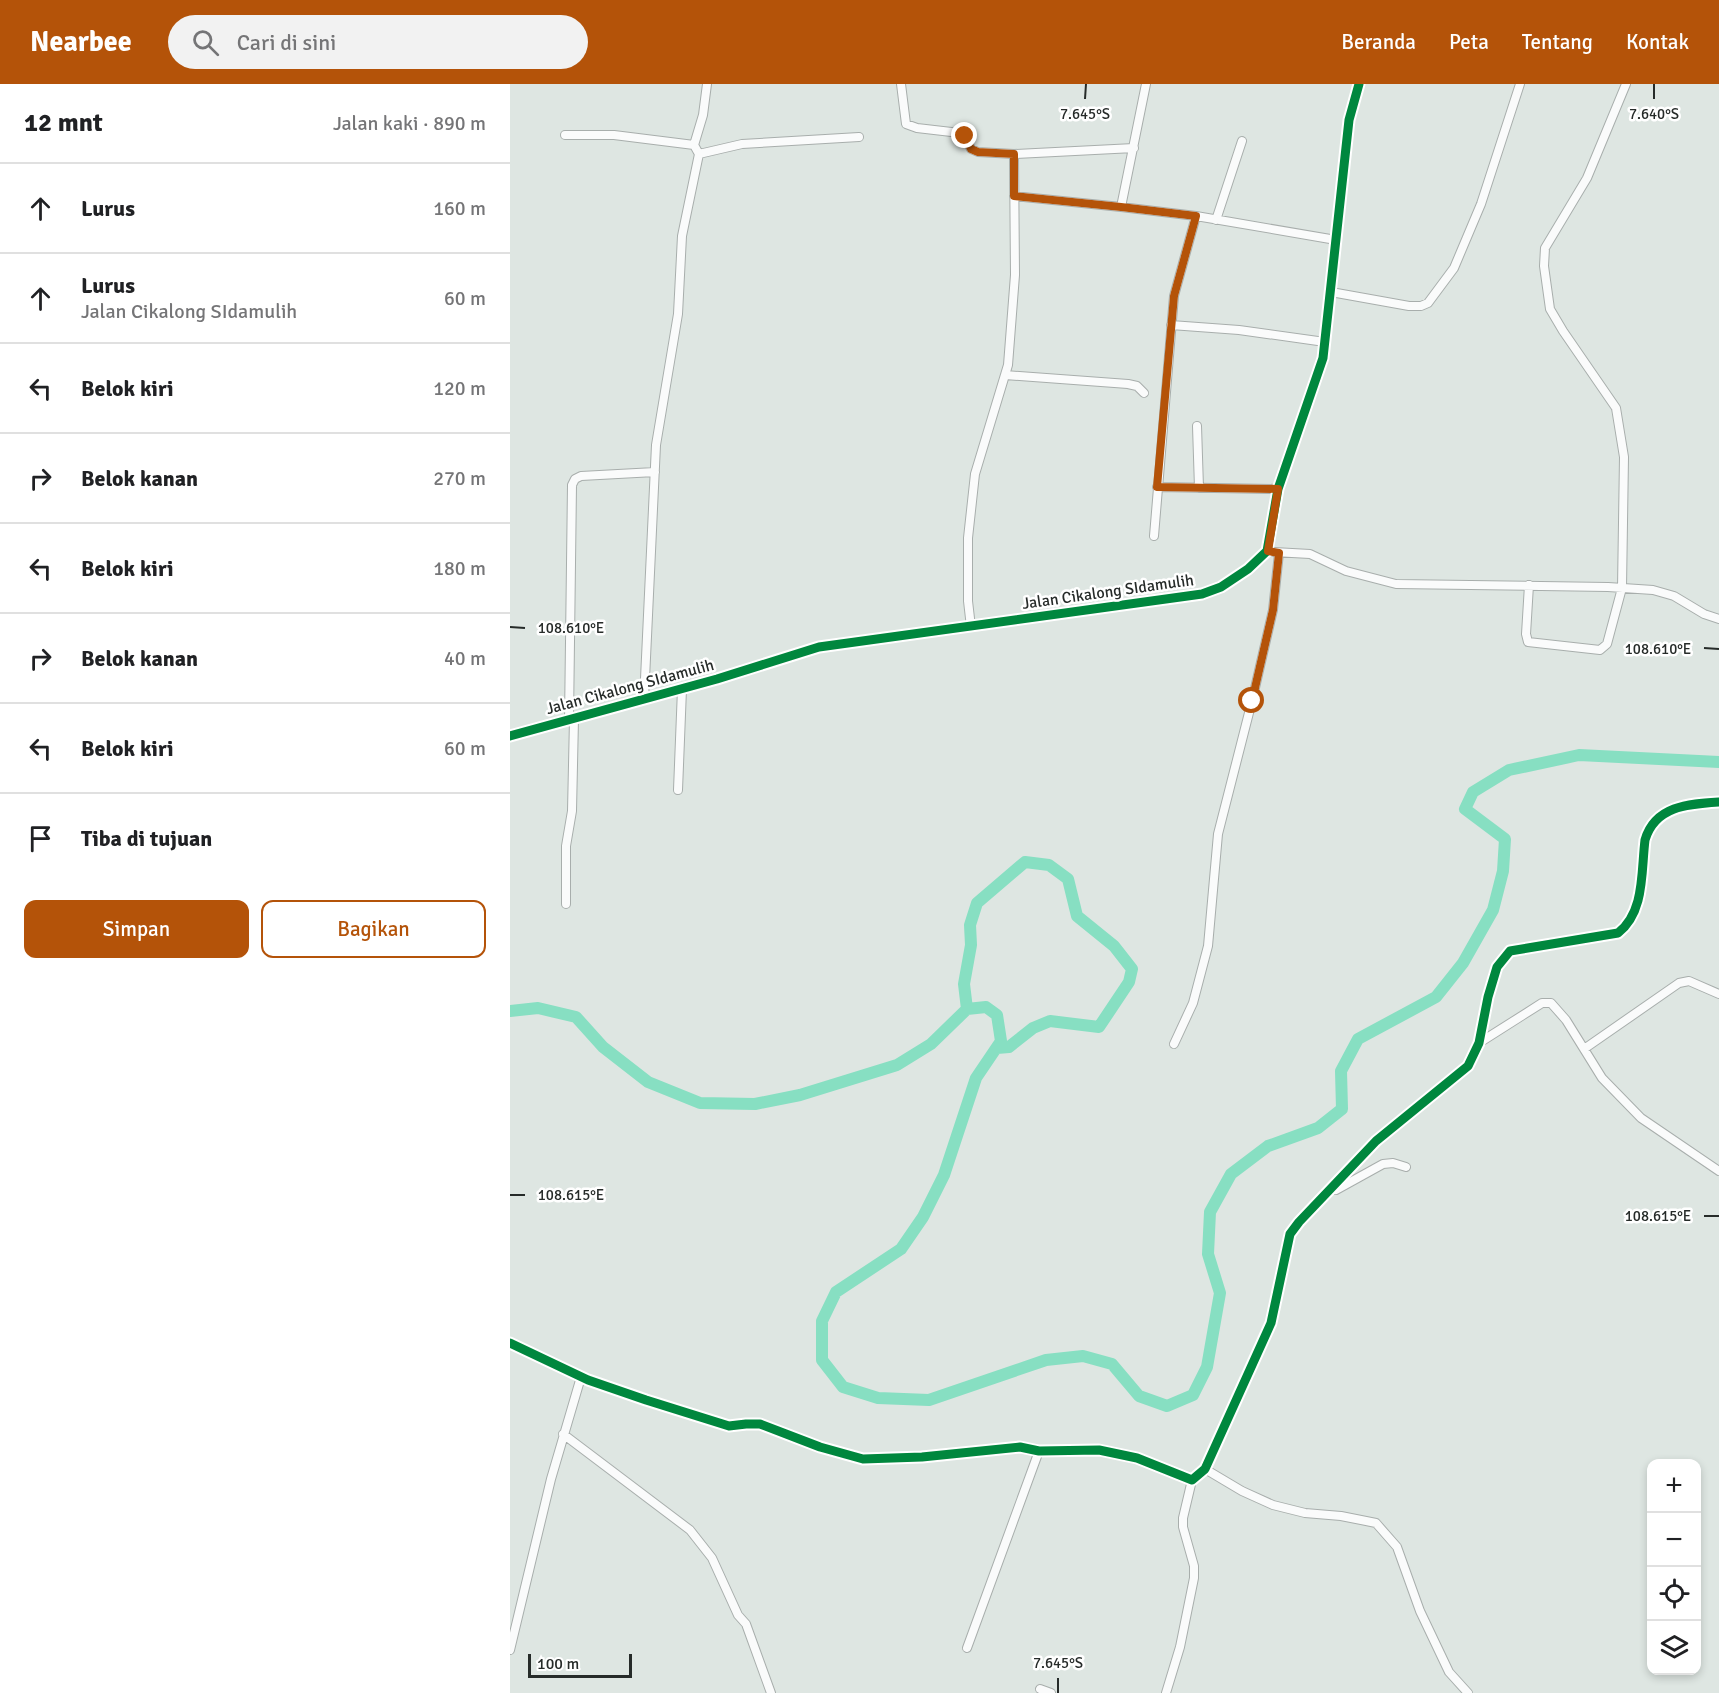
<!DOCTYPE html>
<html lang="id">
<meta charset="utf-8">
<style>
:root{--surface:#fff;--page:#f2f2f2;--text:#202124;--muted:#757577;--line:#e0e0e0;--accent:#b45309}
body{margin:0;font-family:Signika,sans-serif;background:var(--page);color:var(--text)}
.controls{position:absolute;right:18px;bottom:18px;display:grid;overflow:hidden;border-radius:12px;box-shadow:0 3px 9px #0003}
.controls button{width:54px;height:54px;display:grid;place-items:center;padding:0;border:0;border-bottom:2px solid var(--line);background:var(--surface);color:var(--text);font:30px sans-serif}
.scale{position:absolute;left:18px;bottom:15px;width:104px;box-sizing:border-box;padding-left:6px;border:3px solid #262b29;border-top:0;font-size:16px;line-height:21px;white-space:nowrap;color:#262b29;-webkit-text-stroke:4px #fff;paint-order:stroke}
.stop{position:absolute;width:18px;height:18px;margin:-14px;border:4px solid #b45309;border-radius:50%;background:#fff}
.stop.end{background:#b45309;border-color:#fff;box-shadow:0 2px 6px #0008}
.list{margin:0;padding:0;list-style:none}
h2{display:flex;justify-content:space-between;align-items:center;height:78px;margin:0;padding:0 24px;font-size:26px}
h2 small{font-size:20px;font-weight:400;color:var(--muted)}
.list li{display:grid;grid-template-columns:39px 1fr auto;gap:18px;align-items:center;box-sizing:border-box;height:90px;padding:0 24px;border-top:2px solid var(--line)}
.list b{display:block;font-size:22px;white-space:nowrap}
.list p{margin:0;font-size:20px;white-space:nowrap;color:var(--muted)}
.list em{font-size:20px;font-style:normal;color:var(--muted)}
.actions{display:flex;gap:12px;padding:18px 24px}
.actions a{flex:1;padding:14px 0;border:2px solid var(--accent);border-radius:12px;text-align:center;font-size:21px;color:var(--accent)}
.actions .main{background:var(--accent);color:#fff}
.icon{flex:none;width:33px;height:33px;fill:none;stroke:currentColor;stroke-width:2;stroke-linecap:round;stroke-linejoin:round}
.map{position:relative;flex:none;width:1209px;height:1609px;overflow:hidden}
header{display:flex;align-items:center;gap:36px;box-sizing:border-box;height:84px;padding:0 30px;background:var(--accent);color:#fff}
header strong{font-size:28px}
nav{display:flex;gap:33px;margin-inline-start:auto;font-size:21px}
.search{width:420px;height:54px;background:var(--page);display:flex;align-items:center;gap:15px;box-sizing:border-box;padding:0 21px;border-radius:33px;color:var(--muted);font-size:22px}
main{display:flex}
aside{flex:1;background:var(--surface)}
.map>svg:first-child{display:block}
</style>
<header>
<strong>Nearbee</strong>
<div class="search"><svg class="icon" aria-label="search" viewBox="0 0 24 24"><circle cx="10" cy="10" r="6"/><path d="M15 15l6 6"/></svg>Cari di sini</div>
<nav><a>Beranda</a><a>Peta</a><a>Tentang</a><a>Kontak</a></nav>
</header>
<main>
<aside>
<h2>12 mnt<small>Jalan kaki · 890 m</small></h2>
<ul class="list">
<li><svg class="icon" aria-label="ahead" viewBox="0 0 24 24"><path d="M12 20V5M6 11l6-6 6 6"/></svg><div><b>Lurus</b></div><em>160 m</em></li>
<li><svg class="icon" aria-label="ahead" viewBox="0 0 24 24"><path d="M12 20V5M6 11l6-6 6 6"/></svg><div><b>Lurus</b><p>Jalan Cikalong SIdamulih</p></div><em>60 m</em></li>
<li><svg class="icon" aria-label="left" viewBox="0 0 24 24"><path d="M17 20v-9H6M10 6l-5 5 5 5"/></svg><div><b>Belok kiri</b></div><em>120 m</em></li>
<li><svg class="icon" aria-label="right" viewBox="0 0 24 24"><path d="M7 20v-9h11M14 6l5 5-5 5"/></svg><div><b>Belok kanan</b></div><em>270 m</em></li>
<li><svg class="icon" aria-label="left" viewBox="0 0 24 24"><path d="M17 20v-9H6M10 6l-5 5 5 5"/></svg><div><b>Belok kiri</b></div><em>180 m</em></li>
<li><svg class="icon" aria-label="right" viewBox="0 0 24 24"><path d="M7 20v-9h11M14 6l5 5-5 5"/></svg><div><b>Belok kanan</b></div><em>40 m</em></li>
<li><svg class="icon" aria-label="left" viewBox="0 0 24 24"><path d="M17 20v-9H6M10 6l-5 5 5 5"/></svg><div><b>Belok kiri</b></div><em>60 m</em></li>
<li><svg class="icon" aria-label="arrive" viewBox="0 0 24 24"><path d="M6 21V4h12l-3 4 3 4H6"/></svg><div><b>Tiba di tujuan</b></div></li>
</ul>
<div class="actions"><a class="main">Simpan</a><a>Bagikan</a></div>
</aside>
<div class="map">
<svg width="1209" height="1609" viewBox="0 0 1209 1609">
<rect width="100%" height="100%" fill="#dee6e2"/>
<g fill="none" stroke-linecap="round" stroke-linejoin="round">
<path stroke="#87dfc2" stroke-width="12" d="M457 925 454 900 461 861 460 841 467 819 515 778 539 781 558 795 567 832 604 862 622 885 619 898 589 943 540 937 523 944 499 963 487 964
M0 927 28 924 66 933 93 963 138 998 190 1019 245 1020 290 1011 387 981 421 960 457 925 476 923 487 931 491 957 466 994 434 1091 413 1133 391 1165 326 1208 312 1237V1276L333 1303 368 1314 419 1316 536 1276 573 1272 602 1280 629 1312 657 1322 683 1311 697 1283 710 1209 698 1170 700 1128 721 1090 758 1062 808 1044 832 1025 831 987 848 955 926 913 953 879 983 826 993 787 995 755 955 725 963 708 999 686 1069 671 1209 678"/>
<g stroke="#a8aeac" stroke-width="10">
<path id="minor" d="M391 0 396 40 407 44 450 49 455 52 461 65 468 68 504 70 505 191 498 281 465 390 458 454V517L461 543
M55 51H104L184 61
M189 70 232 60 349 53
M504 70 624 64
M504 112 611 123 686 132 826 156
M611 123 636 0
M706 136 732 57
M821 208 899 222H911L918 219 944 184 971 120 1010 0
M661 241 729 246 815 258
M495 291 618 300 627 302 634 309
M687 342 689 404
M647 403 768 405
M644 452 664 212 686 132
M764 468 800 470 836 487 886 500 1098 503 1143 506 1164 512 1194 530 1209 535
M1019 501 1016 550 1018 558 1090 566 1097 560 1112 504 1114 373 1106 324 1053 247 1040 225 1034 182 1035 164 1077 94 1116 0
M134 616 146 361 168 230 172 152 189 70 184 61 193 31 197 0
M59 636 62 401 65 395 71 392 145 388
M0 652 207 595 309 563 692 510 711 503 738 485 757 467 768 405 813 274 839 36 849 0
M168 706 172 605
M56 820V762L62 727 64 635
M969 959 1032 919H1041L1056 936 1092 994 1131 1034 1209 1087
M664 960 683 919 698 862 708 750 742 617 763 526 769 469
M1074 965 1169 899 1179 897 1209 910
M826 1106 873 1080 883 1079 896 1083
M0 1259 78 1296 136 1316 219 1342 236 1340H250L310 1363 353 1375 412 1373 510 1363 529 1367 589 1366 627 1374 682 1396 695 1385 761 1239 780 1150 789 1138 866 1057 958 982 969 959 978 913 987 883 1000 867 1108 849C1135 828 1131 788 1135 756 1145 722 1178 720 1209 718
M53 1350 180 1446 202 1474 228 1531 236 1540 261 1609
M695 1385 732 1407 763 1421 795 1429 831 1432 866 1439 887 1463 910 1527 939 1588 958 1609
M457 1564 529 1367
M0 1566 41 1395 71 1293
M530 1605 541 1609
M656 1609 670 1563 684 1494V1482L673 1443V1434L682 1396"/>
</g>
<use href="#minor" stroke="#fafbfb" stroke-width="8"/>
<g stroke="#fff" stroke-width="13">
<path id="cycleway" d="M0 652 207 595 309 563 692 510 711 503 738 485 757 467 768 405 813 274 839 36 849 0
M0 1259 78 1296 136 1316 219 1342 236 1340H250L310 1363 353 1375 412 1373 510 1363 529 1367 589 1366 627 1374 682 1396 695 1385 761 1239 780 1150 789 1138 866 1057 958 982 969 959 978 913 987 883 1000 867 1108 849C1135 828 1131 788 1135 756 1145 722 1178 720 1209 718"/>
</g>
<use href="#cycleway" stroke="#00873e" stroke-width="9"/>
</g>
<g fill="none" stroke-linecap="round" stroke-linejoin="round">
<path stroke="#b45309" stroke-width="8" d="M455 52 461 65 468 68 504 70V112L611 123 686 132 664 212 647 403 768 405 758 467 769 469 763 526 742 617"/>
</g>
<path fill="none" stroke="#262b29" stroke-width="2" d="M575 15 576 0M1144 15V0M0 543 15 544M1194 564 1209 565M0 1111H15M1194 1132H1209M548 1609V1594"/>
<g text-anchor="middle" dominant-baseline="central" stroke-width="5" stroke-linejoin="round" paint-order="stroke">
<g font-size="16" fill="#262b29" stroke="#fff">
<text transform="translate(598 508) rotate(-8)">Jalan Cikalong SIdamulih</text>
<text transform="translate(120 603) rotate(-15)">Jalan Cikalong SIdamulih</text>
</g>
</g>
<g font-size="15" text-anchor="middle" fill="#262b29" stroke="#fff" stroke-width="5" stroke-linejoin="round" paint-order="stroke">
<text x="575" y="35">7.645°S</text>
<text x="1144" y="35">7.640°S</text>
<text x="61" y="549">108.610°E</text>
<text x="1148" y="570">108.610°E</text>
<text x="61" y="1116">108.615°E</text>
<text x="1148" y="1137">108.615°E</text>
<text x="548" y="1584">7.645°S</text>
</g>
</svg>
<div class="controls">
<button>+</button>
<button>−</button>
<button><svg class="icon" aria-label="locate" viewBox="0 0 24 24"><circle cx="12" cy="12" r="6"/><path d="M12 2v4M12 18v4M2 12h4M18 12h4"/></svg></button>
<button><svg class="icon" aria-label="layers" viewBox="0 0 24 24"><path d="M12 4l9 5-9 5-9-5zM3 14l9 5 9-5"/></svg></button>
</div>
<div class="scale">100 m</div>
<div class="stop" style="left:742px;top:617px"></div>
<div class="stop end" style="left:455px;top:52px"></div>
</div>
</main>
